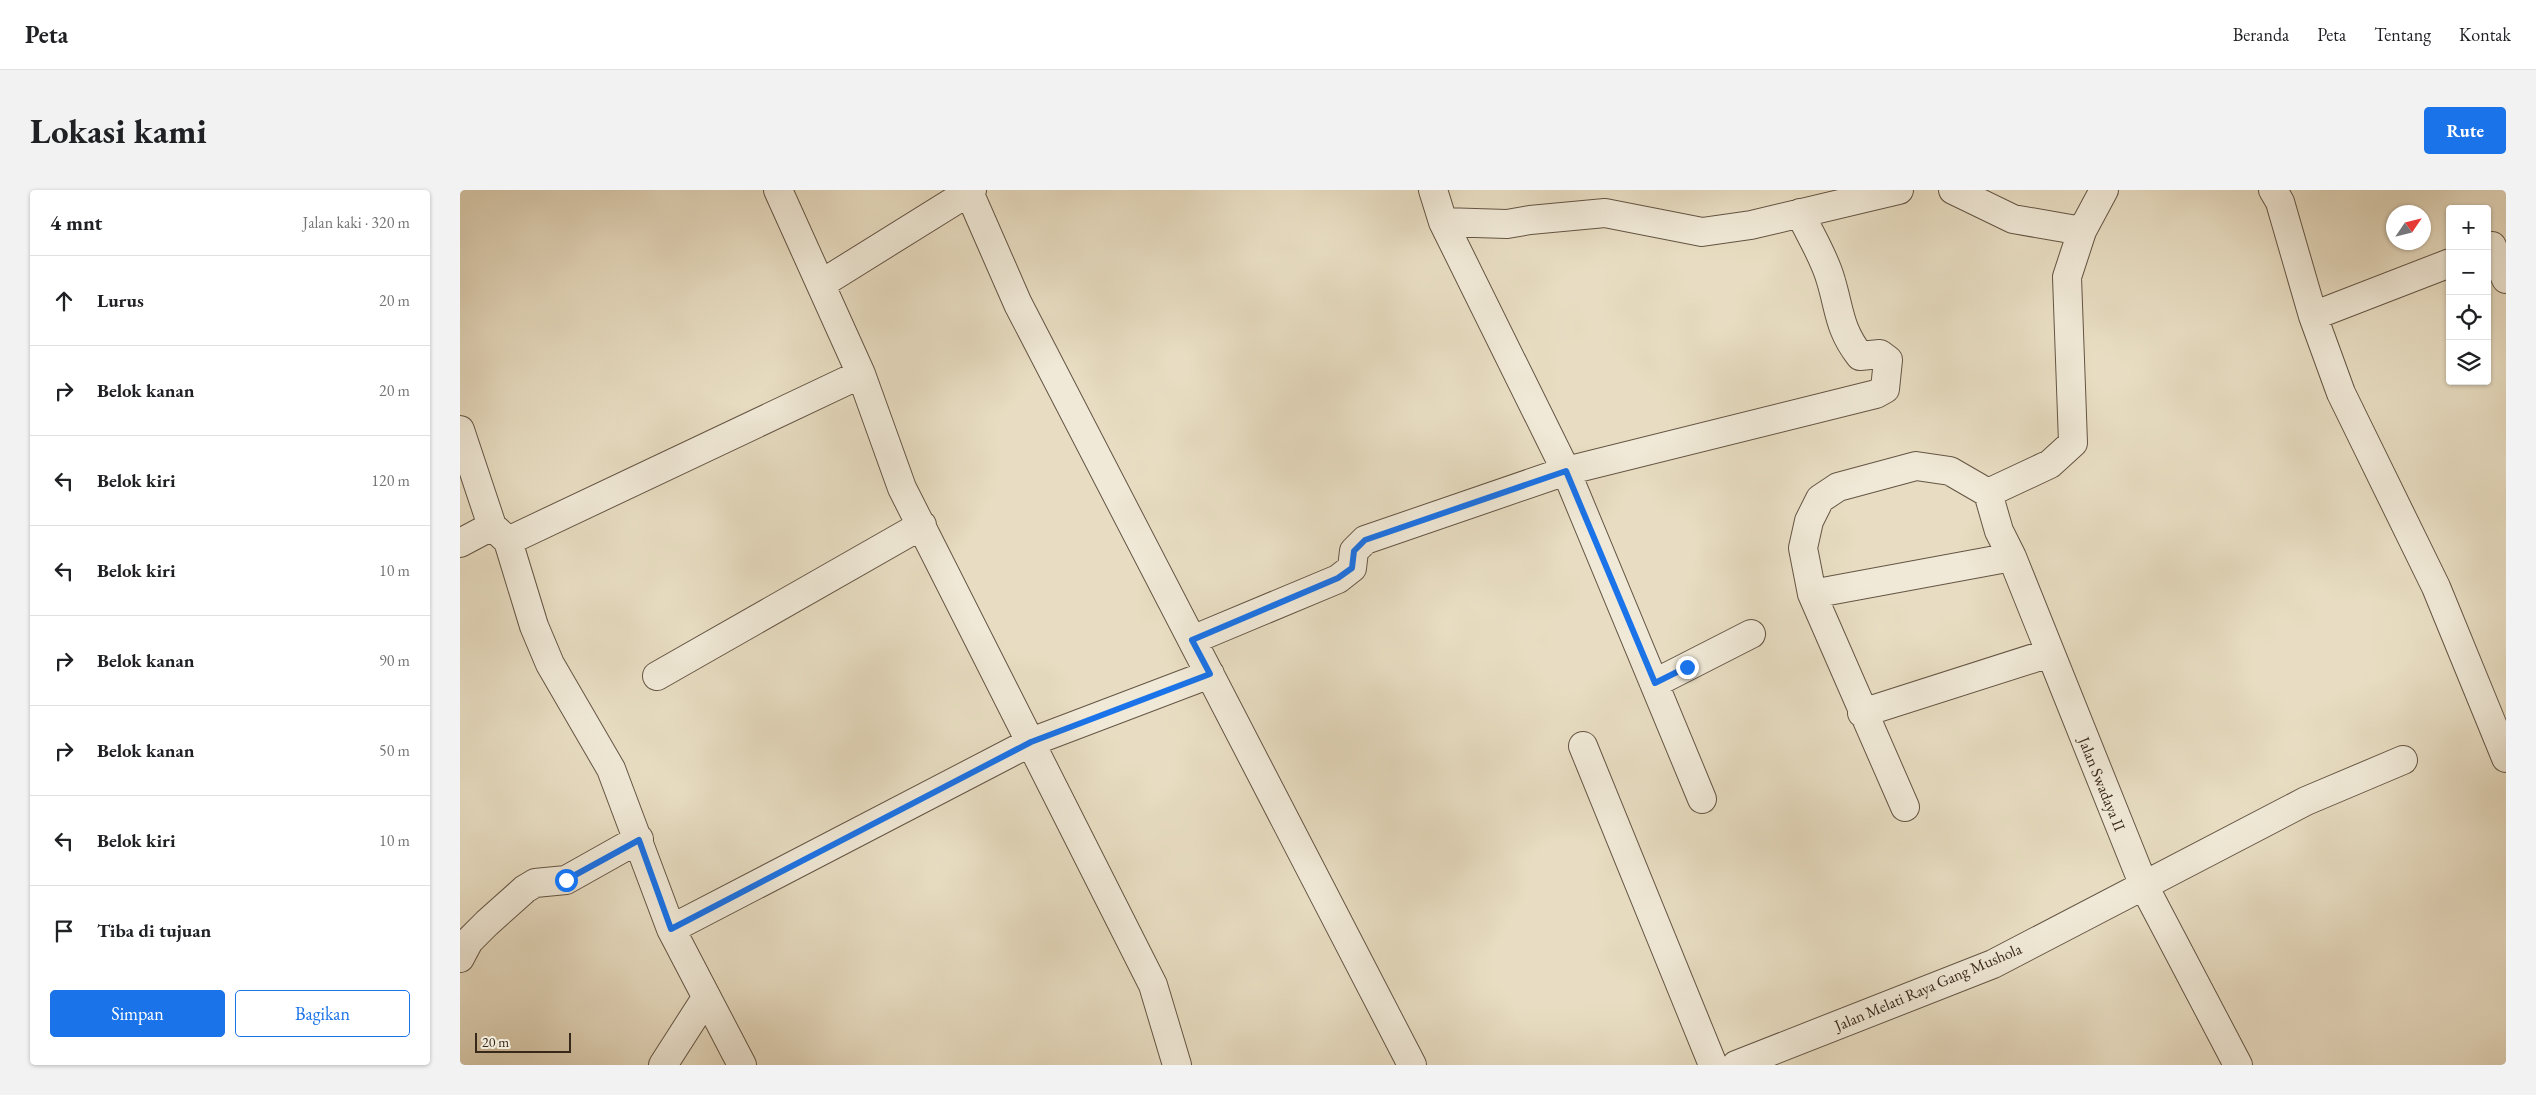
<!DOCTYPE html>
<html lang="id">
<meta charset="utf-8">
<style>
:root{--surface:#fff;--page:#f2f2f2;--text:#202124;--muted:#757577;--line:#e0e0e0;--accent:#1a73e8}
body{margin:0;font-family:"EB Garamond",serif;background:var(--page);color:var(--text)}
.controls{position:absolute;right:15px;top:15px;display:grid;overflow:hidden;border-radius:5px;box-shadow:0 1px 4px #0004}
.controls button{width:45px;height:45px;display:grid;place-items:center;padding:0;border:0;border-bottom:1px solid var(--line);background:var(--surface);color:var(--text);font:25px sans-serif}
.compass{position:absolute;left:1926px;top:15px;width:45px;height:45px;border-radius:50%;background:var(--surface);box-shadow:0 1px 4px #0004;rotate:55deg}
.scale{position:absolute;left:15px;bottom:12px;width:96px;box-sizing:border-box;padding-left:5px;border:2px solid #38281a;border-top:0;font-size:14px;line-height:18px;white-space:nowrap;color:#38281a;-webkit-text-stroke:4px #f0e9d7;paint-order:stroke}
.stop{position:absolute;width:15px;height:15px;margin:-11px;border:4px solid #1a73e8;border-radius:50%;background:#fff}
.stop.end{background:#1a73e8;border-color:#fff;box-shadow:0 1px 5px #0008}
.list{margin:0;padding:0;list-style:none}
h2{display:flex;justify-content:space-between;align-items:center;height:65px;margin:0;padding:0 20px;font-size:21px}
h2 small{font-size:16px;font-weight:400;color:var(--muted)}
.list li{display:grid;grid-template-columns:32px 1fr auto;gap:15px;align-items:center;box-sizing:border-box;height:90px;padding:0 20px;border-top:1px solid var(--line)}
.list b{display:block;font-size:19px;white-space:nowrap}
.list em{font-size:16px;font-style:normal;color:var(--muted)}
.actions{display:flex;gap:10px;padding:15px 20px}
.actions a{flex:1;padding:11px 0;border:1px solid var(--accent);border-radius:5px;text-align:center;font-size:18px;color:var(--accent)}
.actions .main{background:var(--accent);color:#fff}
.icon{flex:none;width:28px;height:28px;fill:none;stroke:currentColor;stroke-width:2;stroke-linecap:round;stroke-linejoin:round}
.map{position:relative;flex:none;width:2046px;height:875px;overflow:hidden;border-radius:5px}
header{display:flex;align-items:center;gap:30px;box-sizing:border-box;height:70px;padding:0 25px;background:var(--surface);border-bottom:1px solid var(--line)}
header strong{font-size:24px}
nav{display:flex;gap:28px;margin-inline-start:auto;font-size:18px}
.intro{display:flex;align-items:center;justify-content:space-between;box-sizing:border-box;height:120px;padding:0 30px}
h1{margin:0;font-size:35px}
.button{padding:12px 22px;border-radius:5px;background:var(--accent);color:#fff;font-size:18px;font-weight:700}
main{display:flex;gap:30px;padding:0 30px}
aside{flex:1;background:var(--surface);border-radius:5px;box-shadow:0 1px 4px #0004}
.map>svg:first-child{display:block}
</style>
<header>
<strong>Peta</strong>
<nav><a>Beranda</a><a>Peta</a><a>Tentang</a><a>Kontak</a></nav>
</header>
<div class="intro"><h1>Lokasi kami</h1><a class="button">Rute</a></div>
<main>
<aside>
<h2>4 mnt<small>Jalan kaki · 320 m</small></h2>
<ul class="list">
<li><svg class="icon" aria-label="ahead" viewBox="0 0 24 24"><path d="M12 20V5M6 11l6-6 6 6"/></svg><div><b>Lurus</b></div><em>20 m</em></li>
<li><svg class="icon" aria-label="right" viewBox="0 0 24 24"><path d="M7 20v-9h11M14 6l5 5-5 5"/></svg><div><b>Belok kanan</b></div><em>20 m</em></li>
<li><svg class="icon" aria-label="left" viewBox="0 0 24 24"><path d="M17 20v-9H6M10 6l-5 5 5 5"/></svg><div><b>Belok kiri</b></div><em>120 m</em></li>
<li><svg class="icon" aria-label="left" viewBox="0 0 24 24"><path d="M17 20v-9H6M10 6l-5 5 5 5"/></svg><div><b>Belok kiri</b></div><em>10 m</em></li>
<li><svg class="icon" aria-label="right" viewBox="0 0 24 24"><path d="M7 20v-9h11M14 6l5 5-5 5"/></svg><div><b>Belok kanan</b></div><em>90 m</em></li>
<li><svg class="icon" aria-label="right" viewBox="0 0 24 24"><path d="M7 20v-9h11M14 6l5 5-5 5"/></svg><div><b>Belok kanan</b></div><em>50 m</em></li>
<li><svg class="icon" aria-label="left" viewBox="0 0 24 24"><path d="M17 20v-9H6M10 6l-5 5 5 5"/></svg><div><b>Belok kiri</b></div><em>10 m</em></li>
<li><svg class="icon" aria-label="arrive" viewBox="0 0 24 24"><path d="M6 21V4h12l-3 4 3 4H6"/></svg><div><b>Tiba di tujuan</b></div></li>
</ul>
<div class="actions"><a class="main">Simpan</a><a>Bagikan</a></div>
</aside>
<div class="map">
<svg width="2046" height="875" viewBox="0 0 2046 875">
<rect width="100%" height="100%" fill="#e8ddc2"/>
<filter id="stains"><feTurbulence type="fractalNoise" baseFrequency=".004" numOctaves="4"/><feColorMatrix values="0 0 0 0 .2 0 0 0 0 .09 0 0 0 0 .02 0 0 0 .5 -.17"/></filter>
<radialGradient id="worn" r=".72"><stop offset=".6" stop-color="#630" stop-opacity="0"/><stop offset="1" stop-color="#630" stop-opacity=".3"/></radialGradient>
<g fill="none" stroke-linecap="round" stroke-linejoin="round">
<g stroke="#645544" stroke-width="30">
<path id="minor" d="M318 0 401 184 442 298 693 795 717 875
M973 0 983 32 1106 281 1242 609
M1493 0 1553 29 1622 41
M1813 0 1820 12 1853 126 1990 73
M509 2 558 114 952 875
M983 32 1047 34 1070 30 1145 23 1242 42 1291 35 1439 0
M2032 56 2046 89
M361 94 512 0
M1853 126 1881 203 1976 397 2046 568
M0 240 32 336 48 351 74 436 90 474 151 579 211 739 282 875
M1528 303 1539 341 1552 367 1684 696 1778 875
M1528 303 1590 274 1613 253 1607 87 1622 41 1644 0
M48 351 401 184
M0 353 32 336
M1352 404 1552 367
M732 450 878 389 892 378 894 361 905 350 1106 281 1416 204 1425 199 1428 170 1420 164 1400 166C1379 139 1380 121 1371 91 1365 68 1350 45 1340 23
M197 486 462 335
M1195 493 1291 444
M1402 523 1590 463
M1123 556 1253 875
M1445 617 1352 404 1343 358 1349 331 1360 309 1378 297 1456 276 1490 281 1528 303
M211 739 571 552 750 484
M0 768 9 751 27 733 65 699 75 693 106 690 179 649
M203 875 246 808
M1276 875 1533 774 1846 611 1943 570"/>
</g>
<use href="#minor" stroke="#f0e9d7" stroke-width="28"/>
</g>
<g fill="none" stroke-linecap="round" stroke-linejoin="round">
<path stroke="#1a73e8" stroke-width="6" d="M106 690 179 650 211 739 571 552 750 484 732 450 878 388 892 378 894 361 905 350 1106 281 1195 493 1227 477"/>
</g>
<g text-anchor="middle" dominant-baseline="central" stroke-width="4.5" stroke-linejoin="round" paint-order="stroke">
<g font-size="16" fill="#38281a" stroke="#f0e9d7">
<text transform="translate(1642 594) rotate(68)">Jalan Swadaya II</text>
<text transform="translate(1468 797) rotate(-23)">Jalan Melati Raya Gang Mushola</text>
</g>
</g>
<rect width="100%" height="100%" filter="url(#stains)"/>
<rect width="100%" height="100%" fill="url(#worn)"/>
</svg>
<div class="controls">
<button>+</button>
<button>−</button>
<button><svg class="icon" aria-label="locate" viewBox="0 0 24 24"><circle cx="12" cy="12" r="6"/><path d="M12 2v4M12 18v4M2 12h4M18 12h4"/></svg></button>
<button><svg class="icon" aria-label="layers" viewBox="0 0 24 24"><path d="M12 4l9 5-9 5-9-5zM3 14l9 5 9-5"/></svg></button>
</div>
<svg class="compass" viewBox="-18 -18 36 36"><path d="M0-13l5 13h-10z" fill="#e53935"/><path d="M0 13l5-13h-10z" fill="#757577"/></svg>
<div class="scale">20 m</div>
<div class="stop" style="left:106px;top:690px"></div>
<div class="stop end" style="left:1227px;top:477px"></div>
</div>
</main>
